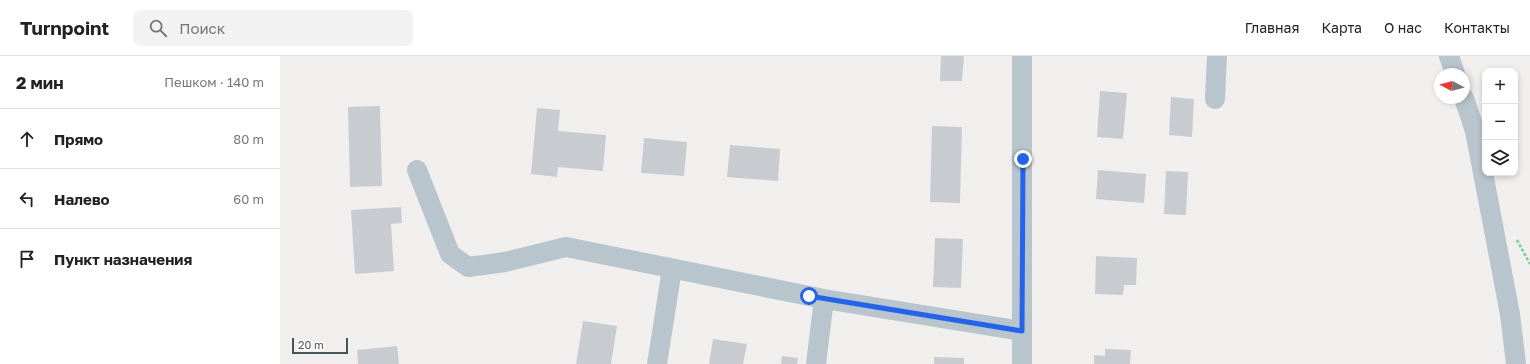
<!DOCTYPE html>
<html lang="ru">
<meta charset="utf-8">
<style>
:root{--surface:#fff;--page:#f2f2f2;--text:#222;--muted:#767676;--line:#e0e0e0}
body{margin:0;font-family:"Golos Text",sans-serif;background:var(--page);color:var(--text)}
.controls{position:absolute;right:12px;top:12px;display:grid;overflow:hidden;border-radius:8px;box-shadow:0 2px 6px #0003}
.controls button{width:36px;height:36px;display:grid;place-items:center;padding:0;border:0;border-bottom:1px solid var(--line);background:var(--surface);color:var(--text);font:20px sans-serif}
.compass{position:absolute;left:1154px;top:12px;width:36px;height:36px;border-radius:50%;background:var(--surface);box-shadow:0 2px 6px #0003;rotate:277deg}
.scale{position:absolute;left:12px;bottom:10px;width:56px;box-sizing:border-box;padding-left:4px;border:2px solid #46545c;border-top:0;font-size:11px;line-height:14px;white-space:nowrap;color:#46545c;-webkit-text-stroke:3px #fff;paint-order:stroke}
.stop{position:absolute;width:12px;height:12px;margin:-9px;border:3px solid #2563eb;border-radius:50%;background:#fff}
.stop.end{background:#2563eb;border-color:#fff;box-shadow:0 1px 4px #0008}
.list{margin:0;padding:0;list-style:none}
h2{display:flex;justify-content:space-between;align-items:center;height:52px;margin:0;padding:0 16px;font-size:17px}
h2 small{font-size:13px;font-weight:400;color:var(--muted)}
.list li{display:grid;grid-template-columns:26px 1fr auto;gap:12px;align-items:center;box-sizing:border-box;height:60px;padding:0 16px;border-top:1px solid var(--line)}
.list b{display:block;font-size:15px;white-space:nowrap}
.list em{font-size:13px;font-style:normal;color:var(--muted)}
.icon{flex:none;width:22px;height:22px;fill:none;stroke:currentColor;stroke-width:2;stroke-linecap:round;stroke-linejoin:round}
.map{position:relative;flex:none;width:1250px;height:308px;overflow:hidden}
header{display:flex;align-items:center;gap:24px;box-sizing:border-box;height:56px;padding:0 20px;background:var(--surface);border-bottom:1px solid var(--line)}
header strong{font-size:19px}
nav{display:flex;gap:22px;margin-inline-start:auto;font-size:14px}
.search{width:280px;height:36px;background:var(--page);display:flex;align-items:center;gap:10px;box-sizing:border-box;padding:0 14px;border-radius:8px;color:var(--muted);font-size:15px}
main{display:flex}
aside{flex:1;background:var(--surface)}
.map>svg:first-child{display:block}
</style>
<header>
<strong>Turnpoint</strong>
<div class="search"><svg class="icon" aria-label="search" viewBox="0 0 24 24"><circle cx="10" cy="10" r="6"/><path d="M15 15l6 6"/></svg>Поиск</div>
<nav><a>Главная</a><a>Карта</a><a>О нас</a><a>Контакты</a></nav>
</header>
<main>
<aside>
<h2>2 мин<small>Пешком · 140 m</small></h2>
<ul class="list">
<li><svg class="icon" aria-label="ahead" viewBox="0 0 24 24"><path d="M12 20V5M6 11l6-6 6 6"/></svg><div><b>Прямо</b></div><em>80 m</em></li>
<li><svg class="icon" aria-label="left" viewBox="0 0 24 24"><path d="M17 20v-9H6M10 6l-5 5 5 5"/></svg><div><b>Налево</b></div><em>60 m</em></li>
<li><svg class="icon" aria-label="arrive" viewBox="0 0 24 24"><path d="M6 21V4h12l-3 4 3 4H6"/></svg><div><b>Пункт назначения</b></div></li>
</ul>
</aside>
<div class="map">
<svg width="1250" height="308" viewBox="0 0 1250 308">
<rect width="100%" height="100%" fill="#f1eeee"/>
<path fill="#c8ccd1" d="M661 0H684L682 25H660Z
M820 35 847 37 843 83 817 81Z
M891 41 914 43 912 81 889 79Z
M100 50 102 130 70 131 68 51Z
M257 52 280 54 278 75 326 79 323 115 278 111 277 121 251 118Z
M652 70 682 71 680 147 650 146Z
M364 82 407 86 404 120 361 117Z
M450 89 500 93 498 125 447 121Z
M818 114 866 118 864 147 816 143Z
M886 115 908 116 906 159 884 158Z
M121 151 122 167 111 168 114 215 75 218 71 154Z
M655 182 683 183 681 232 653 231Z
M816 200 857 202 856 229H844L843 239 815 238Z
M303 265 337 270 331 308H296Z
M433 283 467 288 463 308H429Z
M117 290 119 308H78L77 294Z
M825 293 851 294 850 308H814V299L825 300Z
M502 300 518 302 517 308H501Z
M654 301 684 302V308H654Z"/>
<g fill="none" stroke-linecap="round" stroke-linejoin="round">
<path stroke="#72cf95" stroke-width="2.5" stroke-dasharray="3 2" stroke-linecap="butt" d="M1237 184 1250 208"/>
<path stroke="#b9c5cc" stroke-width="20" d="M1169 0 1175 18
M1184 42 1195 75 1230 258 1236 308
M935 43 937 0
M137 114 170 198 188 211 225 206 286 191 544 243 742 275
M377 308 392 213
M536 308 544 243
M742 308V0"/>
</g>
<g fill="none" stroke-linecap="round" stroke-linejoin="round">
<path stroke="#2563eb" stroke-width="5" d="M529 240 742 275 743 103"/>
</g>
</svg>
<div class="controls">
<button>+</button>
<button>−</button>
<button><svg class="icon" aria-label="layers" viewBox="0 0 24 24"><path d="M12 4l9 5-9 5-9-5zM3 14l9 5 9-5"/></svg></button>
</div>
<svg class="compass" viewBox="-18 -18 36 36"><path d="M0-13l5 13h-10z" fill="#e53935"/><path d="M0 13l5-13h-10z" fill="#767676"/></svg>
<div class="scale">20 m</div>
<div class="stop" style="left:529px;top:240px"></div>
<div class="stop end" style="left:743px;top:103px"></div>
</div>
</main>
